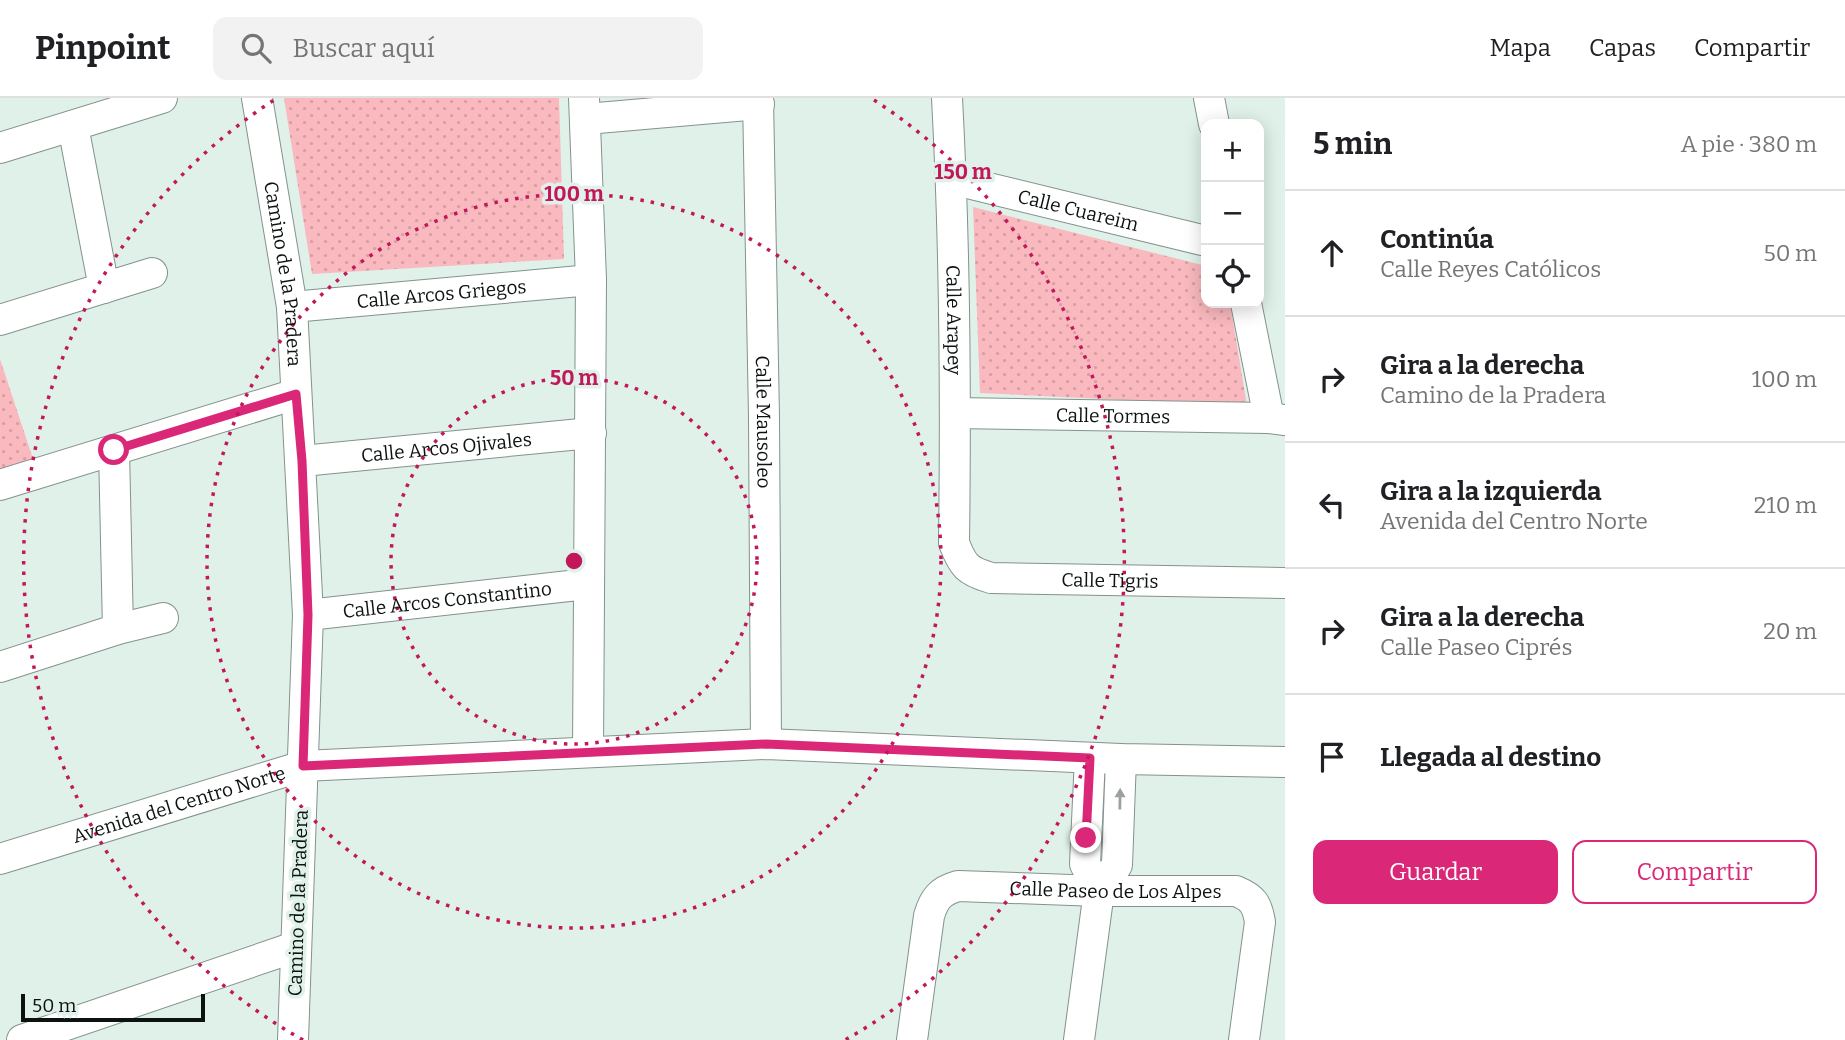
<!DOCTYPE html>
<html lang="es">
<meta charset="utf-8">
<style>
:root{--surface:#fff;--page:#f2f2f2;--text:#202124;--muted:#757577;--line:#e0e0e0;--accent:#db2777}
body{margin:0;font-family:Bitter,serif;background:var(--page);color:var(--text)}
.controls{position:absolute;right:21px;top:21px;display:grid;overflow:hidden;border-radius:14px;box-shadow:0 4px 18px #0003}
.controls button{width:63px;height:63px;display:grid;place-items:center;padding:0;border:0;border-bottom:2px solid var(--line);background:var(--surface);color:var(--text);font:35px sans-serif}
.scale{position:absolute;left:21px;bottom:18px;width:184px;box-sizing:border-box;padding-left:7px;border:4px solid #0c1210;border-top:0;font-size:19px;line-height:24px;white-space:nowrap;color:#0c1210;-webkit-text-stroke:5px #dff1e9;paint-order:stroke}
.stop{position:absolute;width:21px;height:21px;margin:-16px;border:5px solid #db2777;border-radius:50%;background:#fff}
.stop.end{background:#db2777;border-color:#fff;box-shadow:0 2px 7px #0008}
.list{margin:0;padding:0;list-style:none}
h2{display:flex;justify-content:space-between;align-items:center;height:91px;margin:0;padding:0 28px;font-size:30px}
h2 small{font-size:23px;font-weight:400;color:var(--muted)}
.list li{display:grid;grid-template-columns:46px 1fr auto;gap:21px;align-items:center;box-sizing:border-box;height:126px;padding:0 28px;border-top:2px solid var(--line)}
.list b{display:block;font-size:26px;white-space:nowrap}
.list p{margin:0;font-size:23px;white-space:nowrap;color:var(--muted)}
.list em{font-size:23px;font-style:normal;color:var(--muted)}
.actions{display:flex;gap:14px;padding:21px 28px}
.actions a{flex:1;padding:16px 0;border:2px solid var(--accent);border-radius:14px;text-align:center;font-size:24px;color:var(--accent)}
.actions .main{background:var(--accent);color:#fff}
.icon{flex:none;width:38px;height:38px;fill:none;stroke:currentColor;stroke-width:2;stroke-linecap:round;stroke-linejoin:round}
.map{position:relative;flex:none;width:1285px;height:942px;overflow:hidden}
header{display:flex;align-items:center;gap:42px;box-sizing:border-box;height:98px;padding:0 35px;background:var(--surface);border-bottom:2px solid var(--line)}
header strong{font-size:33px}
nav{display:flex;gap:38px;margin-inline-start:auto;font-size:24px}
.search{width:490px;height:63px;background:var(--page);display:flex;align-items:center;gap:18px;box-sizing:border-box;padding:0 24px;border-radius:14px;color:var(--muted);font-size:26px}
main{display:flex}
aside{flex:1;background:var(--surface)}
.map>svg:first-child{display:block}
</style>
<header>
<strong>Pinpoint</strong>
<div class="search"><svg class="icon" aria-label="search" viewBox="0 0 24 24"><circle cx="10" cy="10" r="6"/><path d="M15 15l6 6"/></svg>Buscar aquí</div>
<nav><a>Mapa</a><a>Capas</a><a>Compartir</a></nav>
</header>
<main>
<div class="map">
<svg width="1285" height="942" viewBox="0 0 1285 942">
<defs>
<pattern id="grass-dots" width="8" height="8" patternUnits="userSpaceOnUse" patternTransform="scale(1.75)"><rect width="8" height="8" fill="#f9b9be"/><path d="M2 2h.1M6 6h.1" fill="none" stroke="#d49ea2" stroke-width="1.8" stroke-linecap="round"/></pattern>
</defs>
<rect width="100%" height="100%" fill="#dff1e9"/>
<path fill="url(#grass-dots)" d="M284 0H559L564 161 312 176Z
M973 109 1206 168V205H1230L1247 308 980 295Z
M0 261 33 361 0 371Z"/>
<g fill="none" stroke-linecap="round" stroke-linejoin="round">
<g stroke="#83938c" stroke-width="32">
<g id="minor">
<path id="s1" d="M257 0 292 209 308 517 293 942"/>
<path d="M584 0 591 182 588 654"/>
<path id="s2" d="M758 0 764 319 766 646"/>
<path id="s3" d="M947 0C955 148 956 296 954 445 963 468 967 473 991 480L1285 485"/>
<path d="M1209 0 1214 26"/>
<path d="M586 21 759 6"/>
<path d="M73 28 104 190"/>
<path d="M0 50 162 0"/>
<path id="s4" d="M951 81 1206 143"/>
<path d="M1246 205 1269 320"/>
<path id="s5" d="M292 209 591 182"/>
<path d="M0 222 152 175"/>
<path id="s6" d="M955 315 1269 320 1285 322"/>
<path d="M114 352 118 531"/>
<path id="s7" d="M302 363 591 335"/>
<path d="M0 387 296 296"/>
<path id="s8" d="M308 517 587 486"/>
<path d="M0 569 118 531 163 520"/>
<path d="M1090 660 1085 766 1099 793"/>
<path id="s9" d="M0 761 303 668 766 646 1121 661 1285 664"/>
<path d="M22 942 295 849"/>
<path id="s10" d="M912 942 929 818C934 801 940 793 958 788L1099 793H1236C1253 800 1257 806 1260 824L1244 942"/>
<path d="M1079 942 1099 793 1117 767 1121 661"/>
</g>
</g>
<use href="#minor" stroke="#fff" stroke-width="30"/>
</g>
<defs><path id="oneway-solid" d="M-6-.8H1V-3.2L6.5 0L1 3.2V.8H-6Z" transform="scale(1.75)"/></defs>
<use fill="#9ea09f" href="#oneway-solid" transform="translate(1120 701) rotate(-89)"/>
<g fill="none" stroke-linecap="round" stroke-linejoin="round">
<path stroke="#db2777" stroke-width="9" d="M114 352 296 296 302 363 308 517 303 668 766 646 1090 660 1086 740"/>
</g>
<g fill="none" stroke="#c2185b" stroke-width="3.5" stroke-dasharray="3.5 7">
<circle cx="574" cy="463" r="183"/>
<circle cx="574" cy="463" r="367"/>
<path d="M303 942A550 550 0 0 1 274 2M874 2A550 550 0 0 1 845 942"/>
</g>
<g text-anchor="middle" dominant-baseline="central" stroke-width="7" stroke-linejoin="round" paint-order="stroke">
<g font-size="19" fill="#0c1210" stroke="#dff1e9">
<text stroke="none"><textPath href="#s4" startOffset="131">Calle Cuareim</textPath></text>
<text stroke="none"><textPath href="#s1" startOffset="178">Camino de la Pradera</textPath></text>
<text stroke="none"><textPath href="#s5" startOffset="150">Calle Arcos Griegos</textPath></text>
<text stroke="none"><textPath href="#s3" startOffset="222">Calle Arapey</textPath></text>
<text stroke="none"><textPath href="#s6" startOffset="158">Calle Tormes</textPath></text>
<text stroke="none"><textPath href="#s2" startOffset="324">Calle Mausoleo</textPath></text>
<text stroke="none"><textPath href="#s7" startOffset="145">Calle Arcos Ojivales</textPath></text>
<text stroke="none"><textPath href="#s3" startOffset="618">Calle Tigris</textPath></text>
<text stroke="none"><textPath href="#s8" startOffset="140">Calle Arcos Constantino</textPath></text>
<text stroke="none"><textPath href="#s9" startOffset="187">Avenida del Centro Norte</textPath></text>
<text stroke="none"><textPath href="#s10" startOffset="327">Calle Paseo de Los Alpes</textPath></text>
<text transform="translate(298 805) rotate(-88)">Camino de la Pradera</text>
</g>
</g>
<circle cx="574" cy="463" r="10" fill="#c2185b" stroke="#dff1e9" stroke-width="3.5"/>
<g font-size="21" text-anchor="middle" font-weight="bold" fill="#c2185b" stroke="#dff1e9" stroke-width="7" stroke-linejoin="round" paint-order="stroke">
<text x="963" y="81">150 m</text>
<text x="574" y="103">100 m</text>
<text x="574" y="287">50 m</text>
</g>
</svg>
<div class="controls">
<button>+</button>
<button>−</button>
<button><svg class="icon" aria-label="locate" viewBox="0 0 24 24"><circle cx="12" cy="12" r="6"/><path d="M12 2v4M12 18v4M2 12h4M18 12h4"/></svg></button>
</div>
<div class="scale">50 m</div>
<div class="stop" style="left:114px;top:352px"></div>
<div class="stop end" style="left:1086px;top:740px"></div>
</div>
<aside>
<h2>5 min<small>A pie · 380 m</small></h2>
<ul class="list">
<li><svg class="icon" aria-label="ahead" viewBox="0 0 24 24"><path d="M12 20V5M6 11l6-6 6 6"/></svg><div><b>Continúa</b><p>Calle Reyes Católicos</p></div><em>50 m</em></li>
<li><svg class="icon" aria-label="right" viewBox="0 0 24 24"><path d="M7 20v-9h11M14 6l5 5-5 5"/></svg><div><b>Gira a la derecha</b><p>Camino de la Pradera</p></div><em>100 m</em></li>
<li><svg class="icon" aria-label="left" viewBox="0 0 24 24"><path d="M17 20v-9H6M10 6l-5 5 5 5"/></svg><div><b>Gira a la izquierda</b><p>Avenida del Centro Norte</p></div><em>210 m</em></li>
<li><svg class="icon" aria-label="right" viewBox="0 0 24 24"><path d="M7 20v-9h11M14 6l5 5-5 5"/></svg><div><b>Gira a la derecha</b><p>Calle Paseo Ciprés</p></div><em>20 m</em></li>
<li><svg class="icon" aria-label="arrive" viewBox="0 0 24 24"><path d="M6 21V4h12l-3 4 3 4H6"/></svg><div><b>Llegada al destino</b></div></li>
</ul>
<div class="actions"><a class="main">Guardar</a><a>Compartir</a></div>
</aside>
</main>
